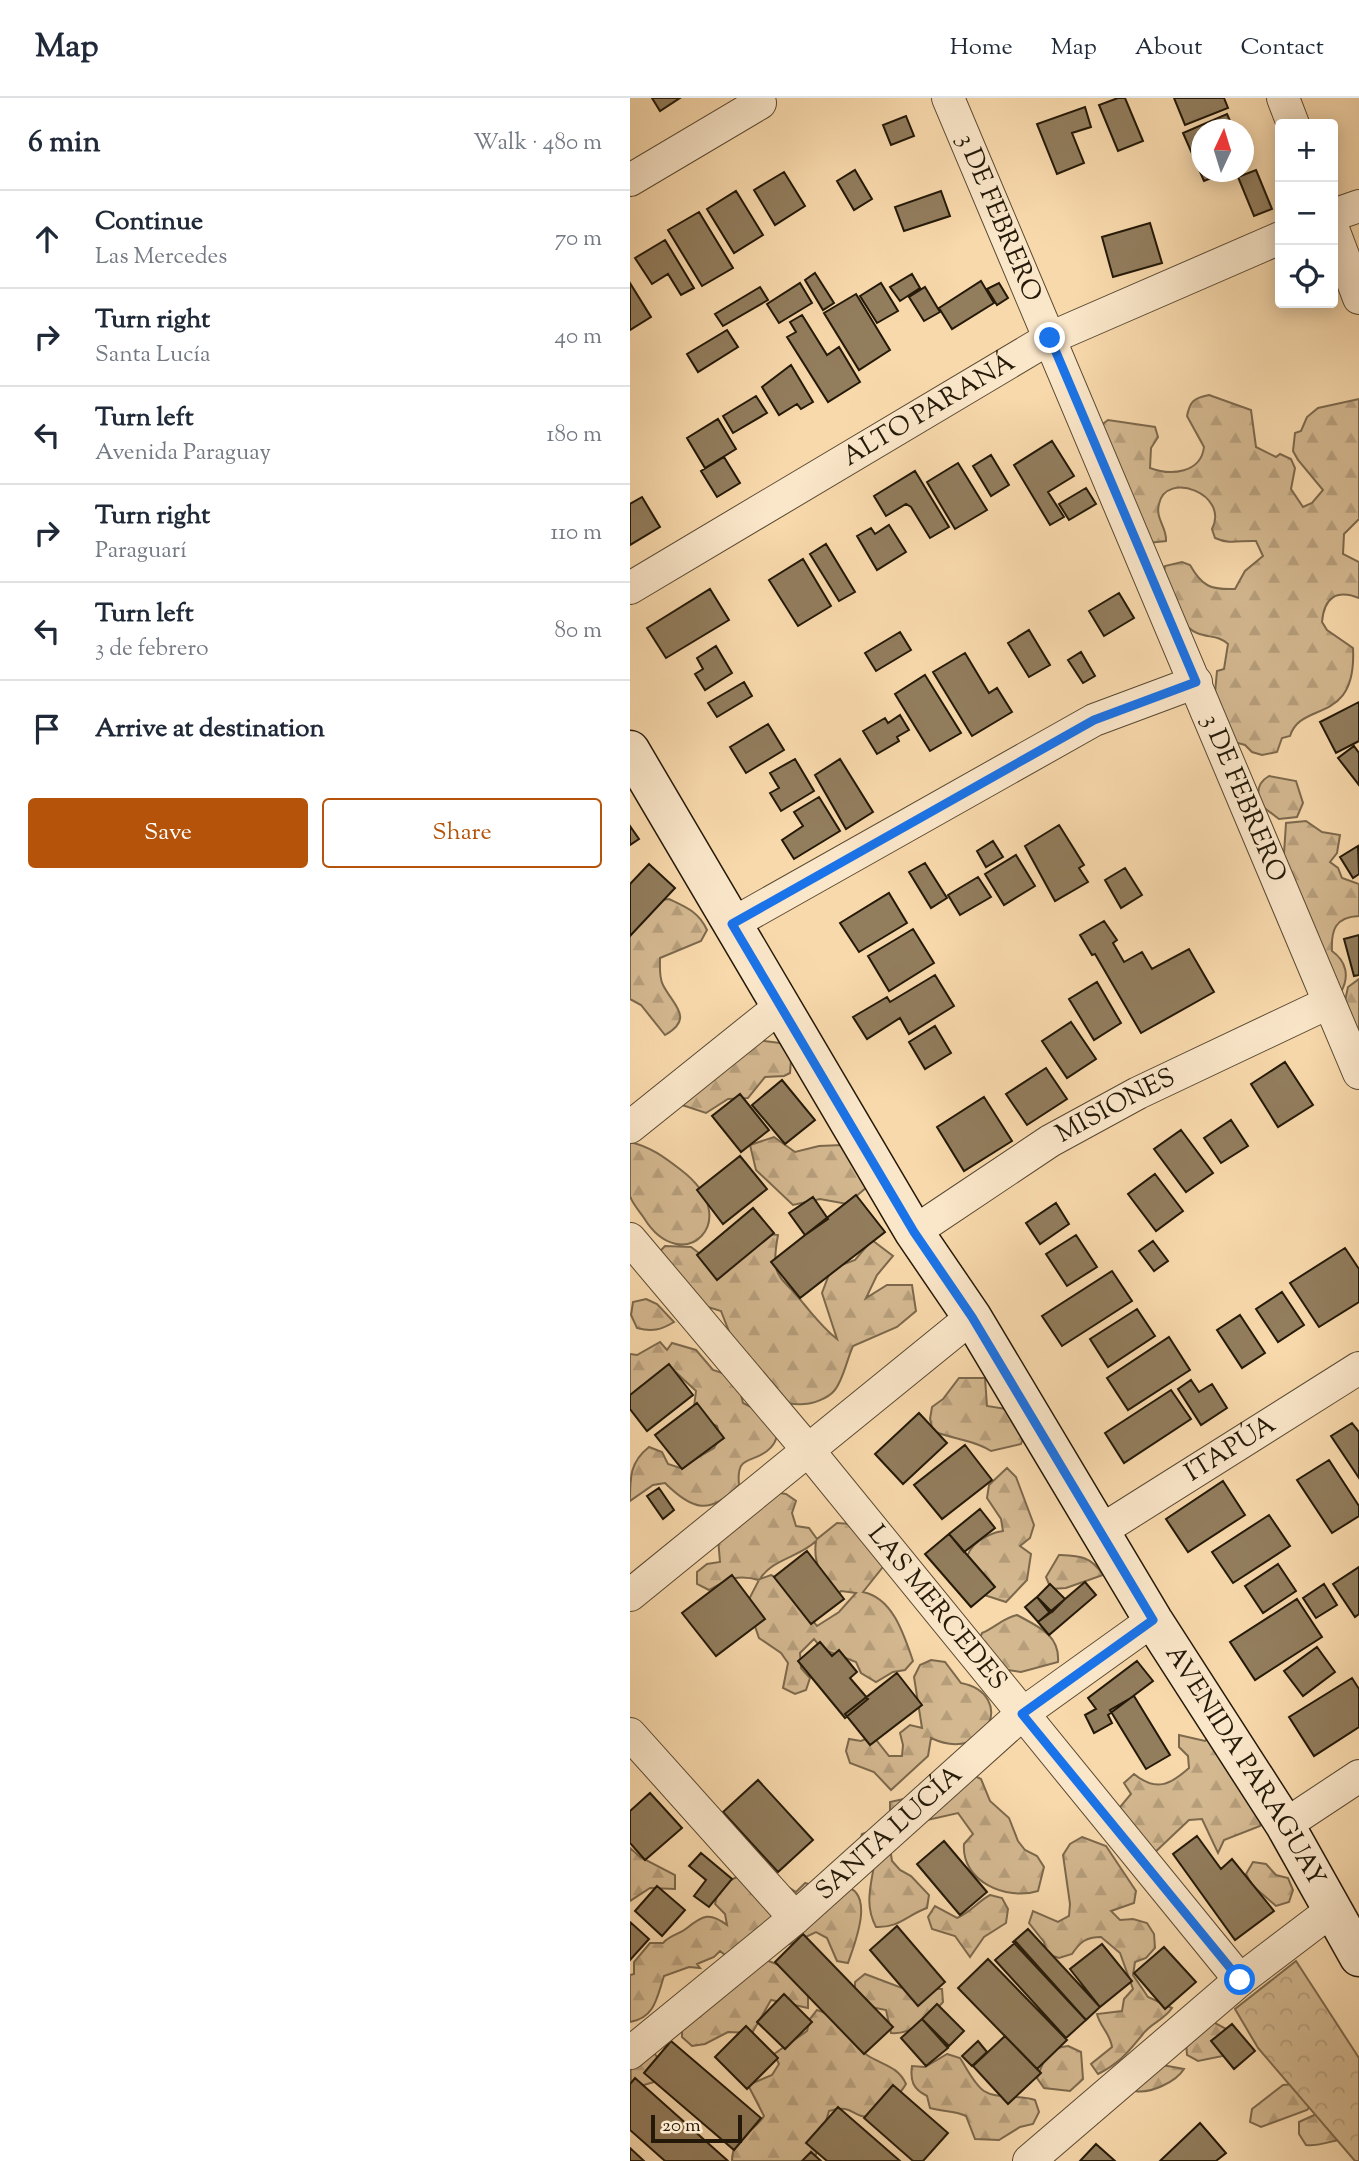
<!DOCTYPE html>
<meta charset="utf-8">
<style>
:root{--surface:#fff;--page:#f6f6f7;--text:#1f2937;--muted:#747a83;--line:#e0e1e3;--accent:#b45309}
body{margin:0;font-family:"Sorts Mill Goudy",serif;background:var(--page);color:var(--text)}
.controls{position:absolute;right:21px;top:21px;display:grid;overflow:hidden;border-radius:7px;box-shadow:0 4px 18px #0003}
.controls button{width:63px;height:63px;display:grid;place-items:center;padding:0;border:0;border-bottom:2px solid var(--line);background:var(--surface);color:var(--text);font:35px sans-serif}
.compass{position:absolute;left:561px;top:21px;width:63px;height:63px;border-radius:50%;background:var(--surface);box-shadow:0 4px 18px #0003;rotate:4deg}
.scale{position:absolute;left:21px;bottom:18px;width:91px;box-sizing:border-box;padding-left:7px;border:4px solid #241908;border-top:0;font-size:19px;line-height:24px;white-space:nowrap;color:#241908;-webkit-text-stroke:5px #fae6c9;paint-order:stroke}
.stop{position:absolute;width:21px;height:21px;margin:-16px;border:5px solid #1a73e8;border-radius:50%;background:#fff}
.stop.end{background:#1a73e8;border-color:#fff;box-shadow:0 2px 7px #0008}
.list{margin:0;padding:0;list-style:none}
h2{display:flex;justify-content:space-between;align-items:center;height:91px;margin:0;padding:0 28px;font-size:30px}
h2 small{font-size:23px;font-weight:400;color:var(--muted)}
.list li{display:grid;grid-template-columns:46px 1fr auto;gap:21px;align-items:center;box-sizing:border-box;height:98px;padding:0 28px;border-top:2px solid var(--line)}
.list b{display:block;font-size:26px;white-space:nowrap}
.list p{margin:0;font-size:23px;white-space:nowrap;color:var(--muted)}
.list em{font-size:23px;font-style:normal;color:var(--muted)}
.actions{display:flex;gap:14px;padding:21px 28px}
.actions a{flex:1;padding:16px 0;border:2px solid var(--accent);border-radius:7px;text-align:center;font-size:24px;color:var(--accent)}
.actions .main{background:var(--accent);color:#fff}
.icon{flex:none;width:38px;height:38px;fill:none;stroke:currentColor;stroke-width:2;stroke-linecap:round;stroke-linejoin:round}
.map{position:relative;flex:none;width:729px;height:2063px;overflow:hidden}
header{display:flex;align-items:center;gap:42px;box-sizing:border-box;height:98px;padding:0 35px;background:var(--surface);border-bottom:2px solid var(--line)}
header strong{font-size:33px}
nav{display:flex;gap:38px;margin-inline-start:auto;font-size:24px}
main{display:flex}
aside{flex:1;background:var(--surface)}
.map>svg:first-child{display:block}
</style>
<header>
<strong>Map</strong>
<nav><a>Home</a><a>Map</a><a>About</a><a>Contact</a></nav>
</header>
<main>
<aside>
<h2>6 min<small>Walk · 480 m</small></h2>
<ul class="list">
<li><svg class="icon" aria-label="ahead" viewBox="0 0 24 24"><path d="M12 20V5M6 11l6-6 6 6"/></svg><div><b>Continue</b><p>Las Mercedes</p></div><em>70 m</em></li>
<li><svg class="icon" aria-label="right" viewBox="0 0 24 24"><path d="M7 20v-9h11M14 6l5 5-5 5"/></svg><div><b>Turn right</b><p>Santa Lucía</p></div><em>40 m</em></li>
<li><svg class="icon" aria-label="left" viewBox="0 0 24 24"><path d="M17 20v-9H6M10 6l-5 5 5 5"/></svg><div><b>Turn left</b><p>Avenida Paraguay</p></div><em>180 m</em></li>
<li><svg class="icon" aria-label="right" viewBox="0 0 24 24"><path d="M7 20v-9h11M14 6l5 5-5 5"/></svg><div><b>Turn right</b><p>Paraguarí</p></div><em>110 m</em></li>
<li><svg class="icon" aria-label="left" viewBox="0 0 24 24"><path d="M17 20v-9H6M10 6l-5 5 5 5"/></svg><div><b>Turn left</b><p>3 de febrero</p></div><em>80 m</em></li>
<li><svg class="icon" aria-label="arrive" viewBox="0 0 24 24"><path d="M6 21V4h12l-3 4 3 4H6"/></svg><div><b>Arrive at destination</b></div></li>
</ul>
<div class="actions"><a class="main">Save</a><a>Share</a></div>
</aside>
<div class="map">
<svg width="729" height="2063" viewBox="0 0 729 2063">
<defs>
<pattern id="forest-firs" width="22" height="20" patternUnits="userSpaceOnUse" patternTransform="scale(1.75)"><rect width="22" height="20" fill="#d4b890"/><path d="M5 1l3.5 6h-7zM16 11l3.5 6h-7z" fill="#b69e7b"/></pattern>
<pattern id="park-crowns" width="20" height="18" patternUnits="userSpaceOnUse" patternTransform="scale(1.75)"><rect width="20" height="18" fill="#d4b890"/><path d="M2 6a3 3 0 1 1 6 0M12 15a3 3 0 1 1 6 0" fill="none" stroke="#b69e7b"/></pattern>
</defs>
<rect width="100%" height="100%" fill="#f8d9ac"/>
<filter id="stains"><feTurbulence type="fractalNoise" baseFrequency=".00286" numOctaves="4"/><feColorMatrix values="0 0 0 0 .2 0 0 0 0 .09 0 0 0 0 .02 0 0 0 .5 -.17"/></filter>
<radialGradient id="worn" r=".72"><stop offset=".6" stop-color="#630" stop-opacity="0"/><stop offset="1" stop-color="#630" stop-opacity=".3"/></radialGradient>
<path fill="url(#forest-firs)" stroke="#7c684c" stroke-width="2" fill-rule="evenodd" d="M579 297 621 312 626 349 646 359 650 356 661 361 665 370 661 391 673 409 682 405 693 392 668 362 663 353 665 335 671 333 677 319 688 310 729 301V421L714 436 713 456 729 464V500C706 491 694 500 692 524L697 532 723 550C727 628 671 602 660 638L652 640 647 654 632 657 622 654 615 647 604 644 585 595 587 573 594 571 598 546C588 537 579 540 567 535 551 529 540 500 532 486L535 468 552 464 560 467C572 488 580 492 605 491L615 473 633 458 626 443C611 442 600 447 585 440L582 431C600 396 536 372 529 406 525 421 537 429 536 443L518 445 470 328 478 322 525 329 528 339 521 350 520 370C541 378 571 375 574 349L557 318C560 303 564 300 579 297Z
M639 678 666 683 673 705 667 719 649 721 632 708C626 696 627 685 639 678Z
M676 723 692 734 710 737 707 755 700 764 708 770 712 780 729 786V818C705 819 701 832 702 853 716 863 720 878 711 894L653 771 656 725Z
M39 801C56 809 69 814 77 832L71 843 30 860C30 868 29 880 33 887 43 907 65 920 35 937L11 907 0 901V834L25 803Z
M729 881V950L715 903 718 889Z
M117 941 150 945 161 962 160 975 154 978 135 979 118 1000 98 1001 76 1015 46 1005Z
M144 1039 165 1054 189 1048 212 1047 237 1089 217 1106 190 1101 163 1107 126 1072 120 1047Z
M0 1044C21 1049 34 1059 51 1072 117 1122 52 1182 14 1120 10 1114 2 1105 0 1098 0 1082 0 1060 0 1044Z
M122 1134 148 1137C140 1181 149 1175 173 1205 185 1219 193 1230 207 1241L192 1195 201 1171 225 1162 242 1142 263 1158 247 1177 236 1200 257 1187H282L286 1213 267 1229 223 1248C217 1261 213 1283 204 1293 198 1300 183 1306 174 1306 125 1311 106 1251 91 1213L23 1192 16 1168 35 1148 61 1149 82 1165Z
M16 1201 27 1206 44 1224C31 1232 22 1234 7 1230L1 1217 3 1204Z
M30 1244 37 1252 42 1245 66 1252 83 1272 107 1280 113 1305C130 1313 163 1332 137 1353 120 1366 106 1357 109 1387 80 1418 62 1412 35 1385L23 1387 0 1403C0 1379 0 1364 19 1349L32 1354 38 1366 50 1370 84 1350 90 1339 87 1328 63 1317 66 1293 39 1268C24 1287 11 1282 0 1300V1256L7 1257Z
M329 1280H355L357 1308 382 1312 395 1334 391 1346 361 1353C345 1342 322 1341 303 1333L300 1321 302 1309 313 1301Z
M377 1370 386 1379 404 1427 400 1440 390 1448 401 1456 397 1482 376 1504 351 1496C347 1488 338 1474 337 1465 335 1447 359 1435 373 1433L371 1421 357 1400 359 1387Z
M143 1394 156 1396 166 1403 162 1415 166 1428 179 1430 187 1441 207 1425 221 1426 256 1465 233 1494C263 1500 274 1537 283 1563L275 1572 263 1574 246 1584 231 1575 226 1564 192 1551 184 1541 170 1555 171 1570 180 1580 176 1592 165 1596 153 1590 158 1565 151 1555 129 1540 117 1505 129 1482C107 1476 98 1481 79 1492L67 1486V1474L77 1466 90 1464 88 1440ZM186 1443C183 1462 191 1485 207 1497L211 1493 226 1495 209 1514 187 1528C173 1511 160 1486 141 1477L130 1481C142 1461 170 1459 186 1443Z
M429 1457C450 1458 461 1458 473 1477L436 1490 421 1491 416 1479Z
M387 1517C409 1529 430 1537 428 1564L391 1574 358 1569 347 1547 352 1535C366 1529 373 1520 387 1517Z
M301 1562 315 1564 331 1585C387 1596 358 1667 301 1640L298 1658 261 1692 244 1674 220 1665 216 1653 219 1641 231 1643 243 1638 259 1658H272L273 1647 270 1635 280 1627 292 1630 284 1579 290 1567Z
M585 1634 633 1716 630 1728 594 1742 588 1755 572 1721 559 1722 521 1758 485 1715 501 1696 494 1685 504 1676C526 1694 540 1687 559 1670L558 1658 549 1649V1637L575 1643Z
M339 1675 351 1681 360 1703 379 1720 388 1743 395 1752 407 1758 414 1769 408 1793C376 1803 331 1783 334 1746L343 1736 328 1715 266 1729 260 1717V1704L309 1693Z
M244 1732 260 1750 262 1763 270 1772 281 1778 299 1797 297 1810C277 1817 269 1830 246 1829 235 1809 240 1790 244 1768L228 1748 232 1736Z
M452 1739 476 1748 506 1793 504 1805 481 1813 490 1822 503 1821 517 1825 524 1836 525 1850 516 1860 505 1864 503 1877 518 1899 542 1910C534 1922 521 1925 513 1936 498 1954 491 1964 468 1976L461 1966 482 1949C480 1935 470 1929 467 1916L492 1913 494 1901 503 1891 490 1855 471 1839C456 1839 450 1844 442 1856L429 1860 417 1856 414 1844 399 1825 403 1813 428 1824 439 1818 440 1806 433 1757 440 1746Z
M0 1750 10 1759 45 1777V1791L20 1790 0 1803Z
M623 1764 636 1766 646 1777 658 1780 663 1792 659 1804 646 1808 622 1787 616 1776Z
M107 1779 144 1780 166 1794 175 1785C184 1787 193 1790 202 1790 206 1790 209 1788 213 1788 247 1793 224 1847 218 1865L207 1863 197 1840 186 1834 163 1845 100 1861 90 1853 84 1859 67 1866 70 1870 59 1869 34 1878C27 1899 25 1920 0 1924V1877L4 1876V1864L20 1845H33C41 1836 49 1837 57 1830 73 1817 80 1814 97 1827L95 1816 85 1806C88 1791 93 1785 107 1779Z
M360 1797 372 1800 378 1811 376 1825 354 1839 340 1859 325 1838 302 1831 298 1819 305 1808 327 1820C341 1814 347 1804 360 1797Z
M136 1862 149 1867 178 1896V1910L141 1902 122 1935 98 1934 75 1946 62 1948 52 1939V1927Z
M235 1876 272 1890 312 1891 313 1904C299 1919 284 1937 261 1935L256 1912 231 1907 225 1897V1884Z
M187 1912C211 1919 217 1944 237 1957 252 1967 268 1968 276 1986 270 1996 250 2019 237 2019 221 2018 223 2006 199 2013L184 2063H102C102 2038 123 2036 134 2018L118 1987 142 1977 149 1966 144 1956 177 1933 180 1921Z
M572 1924 585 1925 602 1934 593 1958 568 1963 557 1957 556 1944Z
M438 1948 451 1954 453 1981 440 1993 414 1990 407 1980C414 1962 417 1950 438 1948Z
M20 1949 27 1959 24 1984 1 1991 0 1952Z
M317 1956 330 1960C336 1969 344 1986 354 1993 368 2002 389 1996 405 2002L409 2014 403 2026 390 2029 369 2042 345 2041 336 2018C324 2012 313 2014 300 2010L297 1998C283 1991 280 1983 282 1968L295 1969Z
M516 1964 554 1971C546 1984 520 1996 505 1993L500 1982Z
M666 1986 685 2003 677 2012 631 2029 620 2024 622 2011 653 1987Z
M693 2013 711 2042C697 2043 690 2049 676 2047L669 2036V2024Z"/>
<path fill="url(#park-crowns)" stroke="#7c684c" stroke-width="2" d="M666 1863 729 1960V2063H725L628 1950 605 1911Z"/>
<path fill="#927d5d" stroke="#241908" stroke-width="2" d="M22 0H50L30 13Z
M488 0H495L513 43 488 53 469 7Z
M544 0H594L598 10 555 27Z
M455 9 461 29 442 35 454 65 427 76 407 26Z
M597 16 604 32H572V74H596L574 83 553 35Z
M276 18 284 38 261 47 253 27Z
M225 72 242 101 224 112 207 83Z
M626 72 642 111 624 118 608 79Z
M154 74 175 108 145 127 124 92Z
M106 93 133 137 104 155 77 111Z
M311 93 320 118 274 133 265 109Z
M69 114 103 170 72 188 38 132Z
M520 125 532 165 483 179 472 139Z
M35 142 64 190 51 197 38 176 22 186 5 160Z
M185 175 204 205 193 212 175 182Z
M282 176 290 190 270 203 260 189Z
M351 183 364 205 322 231 309 210Z
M0 185 21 219 0 232Z
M170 185 182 205 149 225 137 206Z
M251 185 268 213 247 225 230 198Z
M369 185 378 200 367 207 357 191Z
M130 189 138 202 93 228 85 216Z
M295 189 310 214 294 223 279 199Z
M226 196 260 252 229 272 194 215Z
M172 217 197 257 209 249 230 284 198 304 157 239 166 234 160 224Z
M97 232 108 249 68 274 57 256Z
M161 267 183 304 171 311 167 306 149 317 132 289Z
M126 298 137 315 103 335 93 318Z
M88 321 106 351 75 370 57 340Z
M422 343 444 378 418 394 434 419 420 427 384 367Z
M361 357 379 387 361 398 343 368Z
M94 359 110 385 87 399 71 373Z
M328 365 357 412 325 431 297 384Z
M285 373 319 429 300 440 281 409 276 406 256 418 244 398Z
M456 390 466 406 439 422 429 406Z
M12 399 30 429 0 447V406Z
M259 427 276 454 247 472 227 438 241 430 245 436Z
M196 446 225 494 209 503 180 456Z
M173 461 201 508 168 528 139 482Z
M80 491 99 522 36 560 17 530Z
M489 495 504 520 474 538 459 513Z
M399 532 420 567 399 579 378 545Z
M270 534 281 552 246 573 235 555Z
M86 548 102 575 75 592 65 576 73 571 67 560Z
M451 554 465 578 453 585 438 562Z
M335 555 359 595 367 590 382 614 342 638 303 574Z
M295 577 331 635 300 653 265 596Z
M114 584 122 598 87 619 78 605Z
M729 604V643L706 655 690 624Z
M270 617 279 632 267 639 269 643 247 656 233 633 255 620 258 625Z
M138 626 154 652 116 675 100 649Z
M724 648 729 655V687L708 660Z
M165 661 184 693 151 713 140 695 149 690 140 675Z
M210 661 243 714 216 731 185 677Z
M189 699 210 733 164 761 152 742 173 728 164 714Z
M429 727 454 767 449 770 458 784 425 803 395 748Z
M0 728 9 741 0 747Z
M363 743 373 759 356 769 347 753Z
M728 748 729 776 723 780 710 759Z
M386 757 405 788 374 807 355 776Z
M295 765 317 800 301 810 279 774Z
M19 766 45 790 0 838V786Z
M495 770 512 797 491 810 475 782Z
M348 779 361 799 330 817 318 797Z
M259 795 277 825 229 854 210 825Z
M474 823 487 842 483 845 494 864 512 854 522 871 559 851 584 894 511 935 465 856 462 857 450 837Z
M283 831 304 865 259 893 238 858Z
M729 837V877L724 878 714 841Z
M305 877 324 908 279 936 270 920 237 941 223 919 257 899 260 904Z
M467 884 491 925 464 942 439 901Z
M441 924 466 961 437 980 412 943Z
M305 928 321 955 295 971 279 944Z
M655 964 683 1007 648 1029 621 986Z
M416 970 437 1001 397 1027 376 996Z
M152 982 185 1022 155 1046 122 1007Z
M110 996 139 1032 111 1054 82 1018Z
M354 999 382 1043 334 1073 307 1029Z
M601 1022 618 1048 591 1065 574 1040Z
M551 1032 583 1075 556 1094 524 1051Z
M110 1058 137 1091 93 1126 67 1092Z
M525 1076 553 1113 526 1133 498 1096Z
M226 1097 255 1134 170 1200 141 1164Z
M183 1099 198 1121 175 1137 159 1115Z
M426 1105 439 1126 410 1146 396 1125Z
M123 1110 144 1135 87 1182 67 1157Z
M446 1137 467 1169 437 1188 416 1156Z
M523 1143 538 1163 524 1173 509 1153Z
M715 1150 729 1171V1204L689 1229 660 1185Z
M482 1173 502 1203 432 1248 412 1218Z
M652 1194 674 1227 648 1244 626 1211Z
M507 1211 525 1238 478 1269 460 1241Z
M610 1217 635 1255 612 1270 587 1232Z
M539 1239 560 1272 498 1312 477 1280Z
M39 1266 63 1297 17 1333 0 1311V1297Z
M561 1282 569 1294 582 1286 597 1310 571 1327 548 1291Z
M541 1292 561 1321 494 1365 475 1335Z
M67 1305 94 1340 52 1371 25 1337Z
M289 1315 317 1345 273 1386 245 1356Z
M722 1325 729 1334V1380L701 1338Z
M335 1347 362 1382 312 1421 284 1387Z
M699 1362 729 1408V1418L702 1435 667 1382Z
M593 1383 615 1417 558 1454 536 1421Z
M29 1390 44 1412 33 1421 17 1398Z
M350 1411 365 1430 334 1454 319 1436Z
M639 1417 660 1448 603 1485 582 1454Z
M319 1436 365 1489 341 1509 295 1456Z
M177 1453 214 1501 181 1526 144 1479Z
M648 1466 666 1493 633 1515 615 1488Z
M729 1469V1516L725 1519 703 1486Z
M102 1477 135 1521 86 1558 52 1515Z
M455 1484 466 1497 419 1537 408 1524Z
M420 1486 435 1501 422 1514 407 1499Z
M694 1486 707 1507 686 1520 673 1500Z
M407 1499 420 1515 408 1524 395 1509Z
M667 1501 692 1539 625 1582 600 1544Z
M190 1544 202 1558 209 1552 227 1574 220 1580 238 1601 215 1620 168 1563Z
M687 1549 705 1574 673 1598 654 1573Z
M507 1563 523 1583 478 1617 482 1625 464 1635 455 1617 466 1611 458 1600Z
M267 1575 292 1607 240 1647 215 1616Z
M722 1580 729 1591V1629L684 1658 659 1619Z
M504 1598 540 1657 516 1671 480 1612Z
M128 1682 183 1742 148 1774 93 1714Z
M20 1695 52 1730 15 1762 0 1745V1713Z
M567 1738 591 1771 602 1761 644 1813 605 1842 543 1756Z
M314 1743 357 1794 330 1817 287 1766Z
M71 1755 102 1781 79 1809 64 1798 76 1782 59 1768Z
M27 1788 55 1812 32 1838 5 1813Z
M0 1824 19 1841 0 1862Z
M267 1828 315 1884 288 1908 240 1852Z
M398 1831 470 1909 456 1922 383 1844Z
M173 1836 263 1929 234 1956 145 1864Z
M386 1844 456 1922 436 1940 365 1862Z
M472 1846 502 1883 470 1909 440 1871Z
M534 1849 566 1884 535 1911 504 1875Z
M358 1861 437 1942 407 1971 328 1890Z
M154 1896 182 1924 155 1951 127 1924Z
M307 1906 334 1933 319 1948 292 1921Z
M292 1921 318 1950 296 1968 271 1940Z
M602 1926 625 1953 604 1971 581 1943Z
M116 1928 148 1960 117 1991 85 1959Z
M375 1938 411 1975 378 2006 343 1968Z
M41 1943 131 2020 104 2052 14 1975Z
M348 1943 357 1954 342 1968 332 1958Z
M5 1980 98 2063H35L0 2032V1986Z
M263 1987 318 2035 293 2063H283L234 2020Z
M208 2009 270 2063H197L176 2045Z
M570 2025 596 2055 586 2063H530Z
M466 2046 485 2063H450Z
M0 2050 14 2063H0Z
M181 2054 191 2063H172Z"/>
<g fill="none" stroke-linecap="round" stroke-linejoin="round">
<g stroke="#594931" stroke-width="34">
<g id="street">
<path id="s1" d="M318 0 729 975"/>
<path d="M653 0 663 26"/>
<path d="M0 82 130 5"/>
<path d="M703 117 729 108"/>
<path d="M703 131 729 200"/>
<path id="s2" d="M0 490 420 240 650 140"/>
<path d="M102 826 464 622 566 584"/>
<path d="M0 1029 152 907"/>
<path id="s3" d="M284 1134 420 1043 508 995 698 905"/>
<path id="s4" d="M0 1141 178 1352 610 1882"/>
<path id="s5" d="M472 1432 729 1270"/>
<path d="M0 1497 342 1219"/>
<path d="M0 1636 165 1820"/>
<path d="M655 1727 729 1678"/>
<path id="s6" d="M0 1955 165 1820 392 1616 523 1522"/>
<path d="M399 2063 610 1882 702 1812"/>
</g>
</g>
<g stroke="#241908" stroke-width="41">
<g id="secondary">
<path id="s7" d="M0 652 284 1134 342 1219 523 1522 655 1727 729 1859"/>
</g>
</g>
<use href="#street" stroke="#fae6c9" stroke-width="32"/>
<use href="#secondary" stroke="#fae6c9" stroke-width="38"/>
</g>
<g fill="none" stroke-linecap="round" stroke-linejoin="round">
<path stroke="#1a73e8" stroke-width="9" d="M420 240 566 584 464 622 102 826 284 1134 342 1219 523 1522 392 1616 610 1882"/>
</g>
<g text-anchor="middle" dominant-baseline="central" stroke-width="7" stroke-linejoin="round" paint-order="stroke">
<g font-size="26" fill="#241908" stroke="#fae6c9">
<text stroke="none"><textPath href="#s1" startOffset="130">3 DE FEBRERO</textPath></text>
<text stroke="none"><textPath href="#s2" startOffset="348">ALTO PARANÁ</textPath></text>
<text stroke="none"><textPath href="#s1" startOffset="760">3 DE FEBRERO</textPath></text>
<text stroke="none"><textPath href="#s3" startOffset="238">MISIONES</textPath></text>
<text stroke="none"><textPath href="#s5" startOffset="152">ITAPÚA</textPath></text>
<text stroke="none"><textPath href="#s4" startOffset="480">LAS MERCEDES</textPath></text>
<text stroke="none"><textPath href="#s7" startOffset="1188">AVENIDA PARAGUAY</textPath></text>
<text stroke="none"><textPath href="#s6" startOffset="340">SANTA LUCÍA</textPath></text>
</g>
</g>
<rect width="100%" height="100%" filter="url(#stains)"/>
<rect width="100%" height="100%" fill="url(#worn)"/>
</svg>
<div class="controls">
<button>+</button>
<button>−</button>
<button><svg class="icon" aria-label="locate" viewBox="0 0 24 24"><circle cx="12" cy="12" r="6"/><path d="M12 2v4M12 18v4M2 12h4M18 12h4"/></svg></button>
</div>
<svg class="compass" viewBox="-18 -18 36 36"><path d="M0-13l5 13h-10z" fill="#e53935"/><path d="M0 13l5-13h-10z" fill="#747a83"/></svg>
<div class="scale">20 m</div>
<div class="stop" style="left:610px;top:1882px"></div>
<div class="stop end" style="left:420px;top:240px"></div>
</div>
</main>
